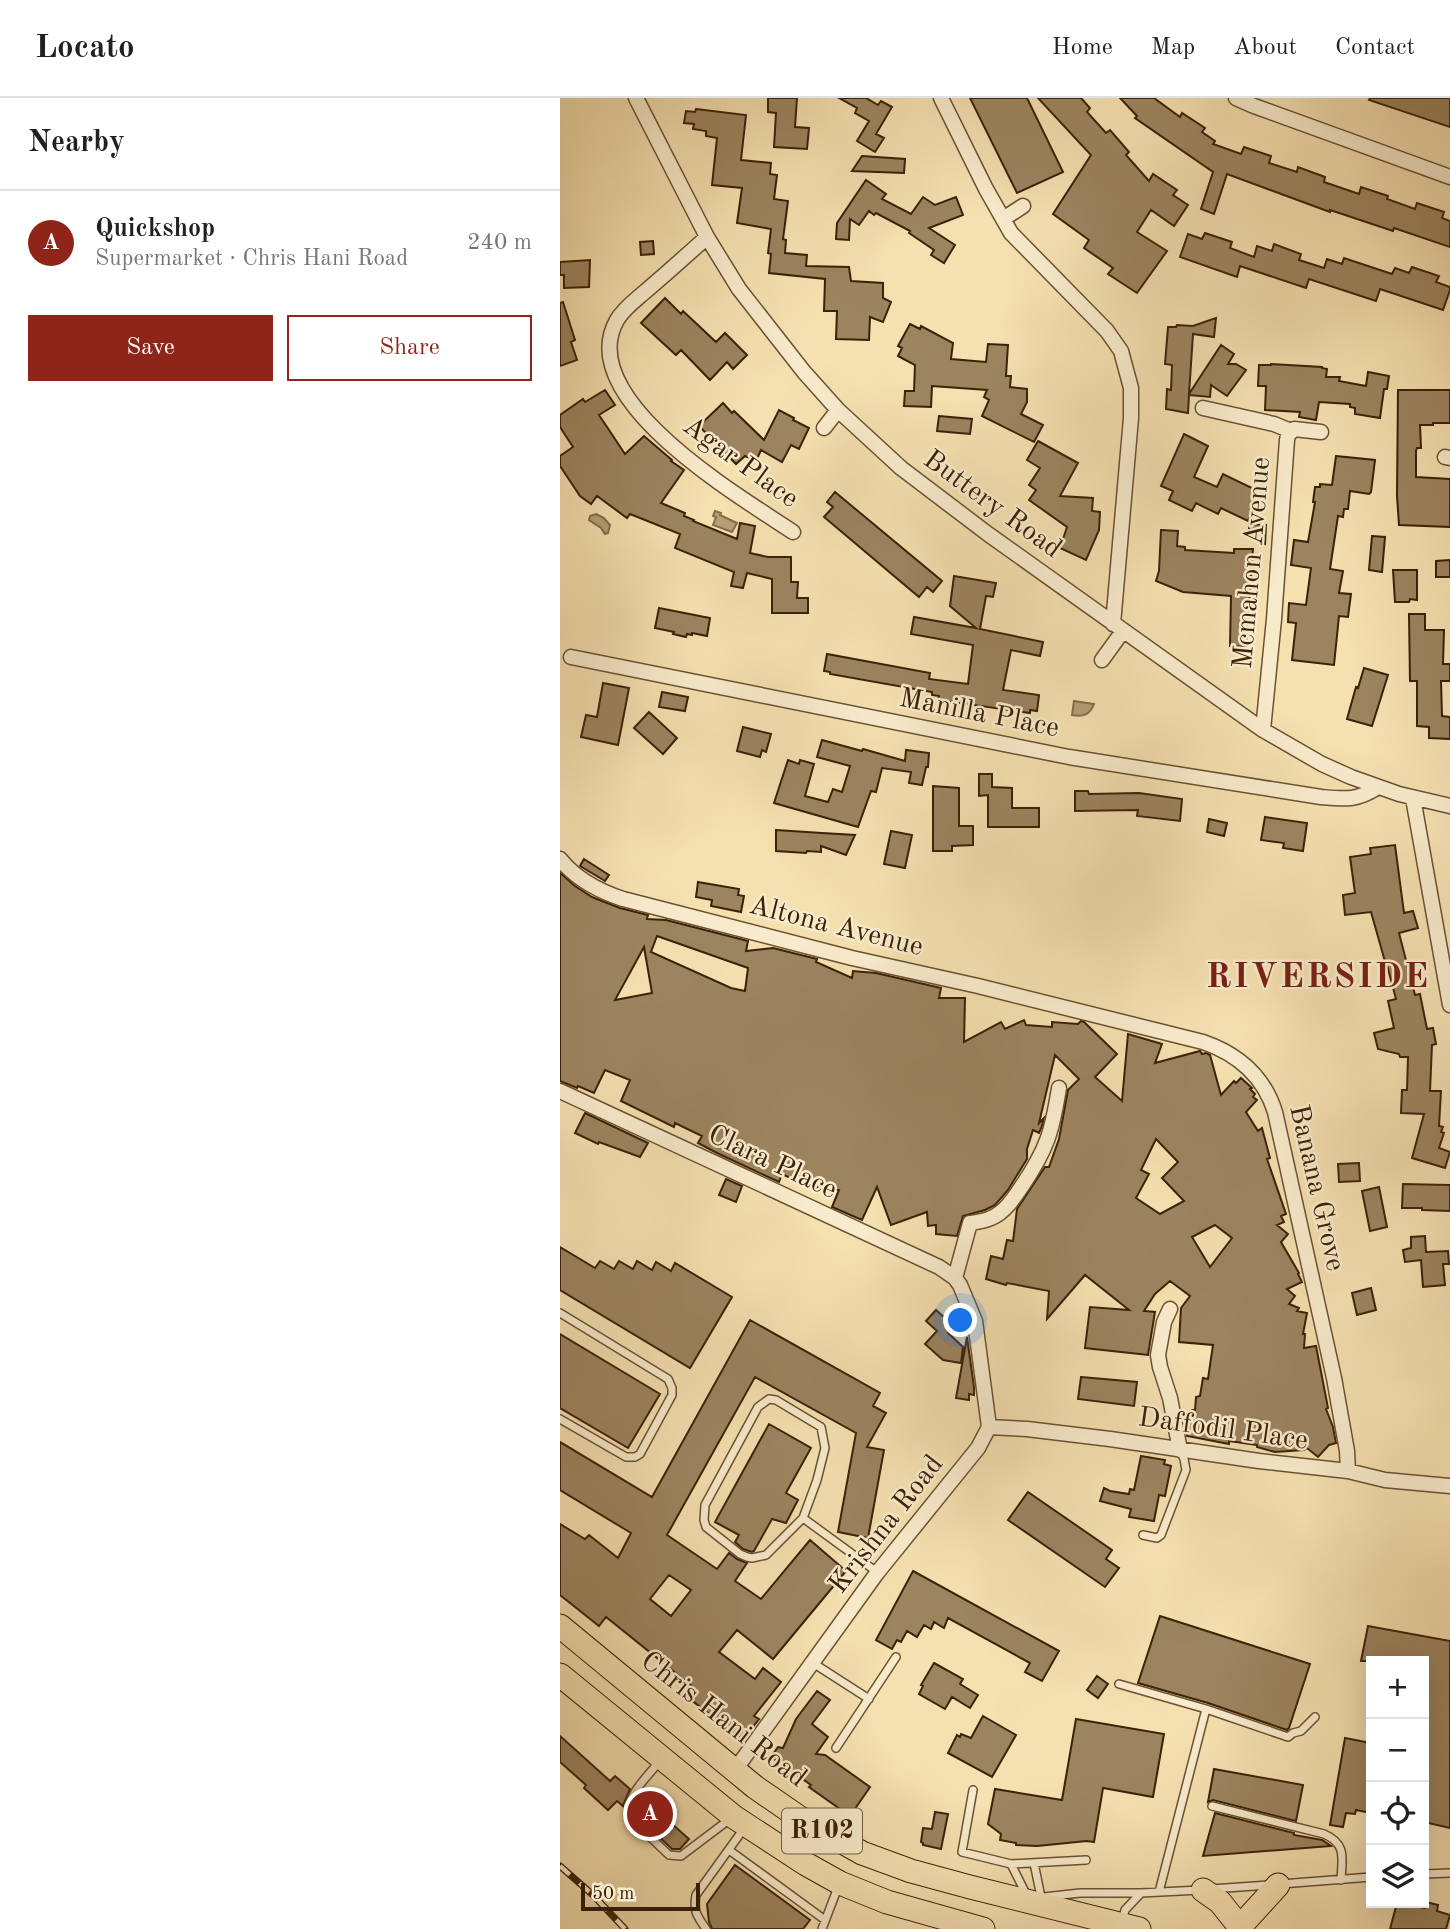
<!DOCTYPE html>
<meta charset="utf-8">
<style>
:root{--surface:#fff;--page:#f2f2f2;--text:#202124;--muted:#757577;--line:#e0e0e0;--accent:#8f2418}
body{margin:0;font-family:"Old Standard TT",serif;background:var(--page);color:var(--text)}
.controls{position:absolute;right:21px;bottom:21px;display:grid;overflow:hidden;border-radius:0px;box-shadow:0 7px 28px #0002}
.controls button{width:63px;height:63px;display:grid;place-items:center;padding:0;border:0;border-bottom:2px solid var(--line);background:var(--surface);color:var(--text);font:35px sans-serif}
.scale{position:absolute;left:21px;bottom:18px;width:119px;box-sizing:border-box;padding-left:7px;border:4px solid #3b2108;border-top:0;font-size:19px;line-height:24px;white-space:nowrap;color:#3b2108;-webkit-text-stroke:5px #f8ebcc;paint-order:stroke}
.you{position:absolute;left:401px;top:1223px;width:24px;height:24px;margin:-18px;border:5px solid #fff;border-radius:50%;background:#1a73e8;box-shadow:0 0 0 10px #1a73e833}
.badge{display:grid;place-items:center;width:46px;height:46px;border-radius:50%;background:var(--accent);color:#fff;font-size:23px;font-weight:700}
.pin{position:absolute;translate:-50% -50%;border:4px solid #fff;box-shadow:0 2px 7px #0006}
.list{margin:0;padding:0;list-style:none}
h2{display:flex;justify-content:space-between;align-items:center;height:91px;margin:0;padding:0 28px;font-size:30px}
h2 small{font-size:23px;font-weight:400;color:var(--muted)}
.list li{display:grid;grid-template-columns:46px 1fr auto;gap:21px;align-items:center;box-sizing:border-box;height:105px;padding:0 28px;border-top:2px solid var(--line)}
.list b{display:block;font-size:26px;white-space:nowrap}
.list p{margin:0;font-size:23px;white-space:nowrap;color:var(--muted)}
.list em{font-size:23px;font-style:normal;color:var(--muted)}
.actions{display:flex;gap:14px;padding:21px 28px}
.actions a{flex:1;padding:16px 0;border:2px solid var(--accent);border-radius:0px;text-align:center;font-size:24px;color:var(--accent)}
.actions .main{background:var(--accent);color:#fff}
.icon{flex:none;width:38px;height:38px;fill:none;stroke:currentColor;stroke-width:2;stroke-linecap:round;stroke-linejoin:round}
.map{position:relative;flex:none;width:890px;height:1831px;overflow:hidden}
header{display:flex;align-items:center;gap:42px;box-sizing:border-box;height:98px;padding:0 35px;background:var(--surface);border-bottom:2px solid var(--line)}
header strong{font-size:33px}
nav{display:flex;gap:38px;margin-inline-start:auto;font-size:24px}
main{display:flex}
aside{flex:1;background:var(--surface)}
.map>svg:first-child{display:block}
</style>
<header>
<strong>Locato</strong>
<nav><a>Home</a><a>Map</a><a>About</a><a>Contact</a></nav>
</header>
<main>
<aside>
<h2>Nearby<small></small></h2>
<ul class="list">
<li><span class="badge">A</span><div><b>Quickshop</b><p>Supermarket · Chris Hani Road</p></div><em>240 m</em></li>
</ul>
<div class="actions"><a class="main">Save</a><a>Share</a></div>
</aside>
<div class="map">
<svg width="890" height="1831" viewBox="0 0 890 1831">
<rect width="100%" height="100%" fill="#f5e0b0"/>
<filter id="stains"><feTurbulence type="fractalNoise" baseFrequency=".00286" numOctaves="4"/><feColorMatrix values="0 0 0 0 .2 0 0 0 0 .09 0 0 0 0 .02 0 0 0 .5 -.17"/></filter>
<radialGradient id="worn" r=".72"><stop offset=".6" stop-color="#630" stop-opacity="0"/><stop offset="1" stop-color="#630" stop-opacity=".3"/></radialGradient>
<path fill="#b69f77" stroke="#856d4b" stroke-width="2" d="M155 413 161 415 160 417 177 425 172 434 153 427 156 419 153 418Z
M36 416 44 420 50 427 48 435 45 436 41 430 29 422 30 418Z
M514 603 534 606C530 617 523 619 512 617Z"/>
<path fill="#9c845f" stroke="#3b2108" stroke-width="2" fill-rule="evenodd" d="M208 0H237L235 29 249 30 247 51 214 49 216 15 208 14Z
M279 0H306L318 7 321 3 332 9 316 36 324 40 315 54 297 43 309 23 295 15 297 10Z
M410 0H467L503 74 457 95Z
M478 0H521L530 10 527 14 546 35 550 32 569 54 566 57 589 83 593 76 617 92 613 97 628 107 614 128 591 112 577 134 607 153 577 195 548 176 553 170 524 150 529 142 493 116 531 57Z
M560 0H594L620 19 622 15 645 30 642 34 655 43 653 46 681 56 684 49 711 58 709 65 737 74 738 69 765 79 764 84 799 96 801 89 828 98 827 101 855 111 857 105 884 114 882 120 890 123V149L834 130 833 133 770 112V114L667 76 654 116 641 111 653 74 575 20 577 18Z
M810 0H890V29L809 2Z
M136 11 186 17 181 62 211 65 210 76 217 77 214 101 228 103 223 141 226 142 225 155 247 157 246 168 289 169 291 183 323 185V200L331 204 323 224 310 219 309 242 276 241 277 213H264L265 181 209 175 211 156 208 155 211 131 177 125 182 90 152 87 157 40 146 38V33L133 31 134 26 124 25 126 13 135 14Z
M302 58 345 61 344 75 292 73Z
M306 82 326 96 322 101 351 116 363 99 375 107 396 99 403 117 369 130 395 147 384 165 371 157 374 152 349 135 350 133 316 115 314 117 309 113 299 127 290 121 289 142 276 141 277 125Z
M645 135 672 144 670 150 694 159 697 148 712 153 714 146 741 156 739 162 764 170 767 161 782 166 784 160 832 176 835 170 849 175 852 169 879 178 876 184 890 189V192L883 212 820 191 816 203 749 181 746 190 680 168 677 179 620 159 628 136 642 141Z
M93 143 94 156 81 157 80 144Z
M30 162 29 189 4 190V177H0V164Z
M105 200 121 216 123 213 156 244 165 235 187 257 173 271 167 264 150 282 121 252 116 257 81 225Z
M3 204 15 242 11 244 17 262 0 268V205Z
M656 220 654 239 633 236 629 296 661 247 674 256 668 266H676L686 272 667 298 651 287 650 299 629 297 628 315 606 311 607 291 611 292 612 267 605 266 608 229H616L617 227 633 228Z
M350 226 360 231 361 228 393 245 391 261 426 264 428 246 448 247 446 278H451L450 289 467 291V304L461 316 483 327 474 344 422 318 429 302 424 299 427 292 372 288 371 309 344 308 345 293H354L355 267 338 258 342 250 338 248Z
M711 266 762 269V270L767 271 766 279H780L779 283 806 288 808 274 829 278 827 291H824L820 320 795 316V310L790 309V306L759 304 756 322 739 319 740 314 705 312 706 288H698L699 267H711Z
M45 292 55 307 39 317 65 356 84 338 112 362 111 363 124 372 101 405 125 415 124 418 134 422 133 423 177 441 180 425 195 428 190 455 208 459H231V484H238L237 500H248V515H212V481L187 475 183 490 171 488 174 474 115 450 120 436 70 416 67 420 37 398 31 406 20 398 0 368V358L13 349 0 329V317L23 301 25 304Z
M838 292H890V325H873V327H860L861 350H857L856 353V379L890 381V429L839 427 837 398Z
M163 305 172 315 174 313 204 342 219 312 234 320 233 322 249 330 239 351 231 347 222 364 201 352 196 363 185 358 176 366 139 328Z
M379 318 412 321 410 336 377 333Z
M624 336 648 348 634 379 657 389 663 376 696 392 692 401 697 404 688 423 661 410 658 416 636 405 632 413 609 402 613 393 601 388Z
M478 343 518 365 500 398 533 400 532 413 540 414 539 432 526 462 500 450 507 429 469 402 476 392 469 387 480 370 467 362Z
M776 358 815 362 811 394 809 396 790 393 788 411H784L783 419 778 418 770 471 783 473 779 495 791 496 788 519 779 518 774 567 732 562 736 525 728 524 729 505 746 507 751 470 731 467 734 442 748 444 755 404H753L755 389H760V386L772 387Z
M275 394 382 483 373 494 367 489 359 499 264 419 273 409 267 404Z
M689 426 706 427 705 446 689 438Z
M601 432 618 433 617 448 625 449V452L674 455V451H693L686 549 670 548 671 498 623 494 596 483 599 473Z
M812 438 825 439 822 474 809 472Z
M890 462V479H876V463Z
M833 472H857V502L850 501 849 504H835Z
M394 478 436 485 433 499 426 498 420 531 483 544 480 558 451 552 443 592 479 597 477 613 470 612V615L378 602 379 598 372 597V594L270 576V574L264 573 267 556 370 575 369 581 408 586 413 547 351 536 354 519 416 530 390 508Z
M99 510 150 520 147 538 132 535V537L127 536 126 539 113 536 114 534 95 530Z
M849 516H865V532H884L883 566H890V583H881L882 618 890 619V641L869 640V629L857 628V583H850Z
M804 570 828 577 812 628 787 621 796 589 798 590Z
M43 585 69 590 58 647 21 639 26 617 37 619Z
M102 594 128 599 125 613 99 609Z
M89 614 117 640 103 656 74 630Z
M183 629 211 636 206 654 202 652 200 659 177 653Z
M262 642 302 653 303 651 345 663 346 652 369 655 368 669H366L362 687 349 685 351 674 322 670 316 694 311 693 298 729 214 705 228 662 239 666 240 662 254 666 245 698 268 704 273 691 282 694 290 668 257 659Z
M419 676H432V689L452 690V710H479V729H428V697L419 698Z
M373 688 399 690V728H413V747L392 748V753H373Z
M515 693H528L529 696 579 695 622 701 620 723 577 718 578 712 515 713Z
M705 719 747 725 743 753 723 750 724 745 701 742Z
M649 721 667 725 664 738 647 734Z
M216 732 262 735 295 737 286 757 261 748V754L247 753 246 755 216 753Z
M331 733 352 737 345 770 324 766Z
M835 747 844 815 853 813 858 830 839 835 855 897 860 896 867 931 873 930 876 946 872 947 870 993H881L879 1028 883 1029 881 1034 884 1035 879 1050 890 1054 885 1070 852 1060 864 1016 841 1015 842 992H847L848 959H840L839 956 818 951 814 935 834 930 828 903 836 901 827 867H826L811 814 785 817 783 797 795 795 790 759 811 756 810 750Z
M24 761 49 777 45 783 20 768Z
M0 775 15 788 32 799 60 810 88 817 87 821 106 822 188 843 186 853 213 850 257 861 256 864 292 880 293 873 316 875 381 890 379 900H405L404 944 441 924 445 931 464 922 466 927 492 929V924L518 926 521 923 524 924 557 956 535 979 562 1003 568 936 602 946 595 965 640 953 642 956 646 955 650 957 661 997 674 983 676 985 681 980 692 990 690 991 695 996 693 999 697 1002 686 1014 698 1033 702 1030 710 1060 707 1061 726 1116 721 1118 724 1124 717 1127 728 1136 721 1144 739 1175 738 1176 742 1184 727 1191 735 1198 729 1206 739 1210 737 1213 747 1215 743 1236H745L744 1250 756 1248 768 1310 766 1311 773 1329 776 1345 769 1347 758 1359 747 1350 744 1352 715 1354 697 1349V1347L669 1343V1346L627 1338 626 1332 629 1320H631L632 1312H635L636 1299 640 1298 643 1280 648 1281 653 1247 619 1244 621 1210 630 1198 610 1183 595 1196 584 1213 595 1214 588 1257 525 1250 530 1209 569 1212 525 1177 487 1221 489 1193 447 1185 446 1187 426 1181 431 1158 443 1161 447 1142 453 1143 457 1111 485 1069H489L499 1041 508 992 519 981 495 957 479 1025 484 1020 482 1028 479 1035 473 1032 467 1051V1061L448 1092 435 1107 425 1112 403 1118 397 1138 376 1136V1127L368 1128 367 1114 331 1127 317 1089 302 1122 272 1109 279 1092 250 1089 222 1076 219 1084 157 1055 138 1045 142 1038 115 1025 114 1029 61 1003 70 982 45 972 34 995 18 988 17 990 0 983ZM97 838 188 870 185 893 171 890 91 854ZM84 849 92 895 55 902ZM596 1041 618 1064 602 1080 624 1103 600 1116 576 1100 589 1076 581 1072ZM655 1127 672 1140 650 1169 632 1139Z
M138 784 179 791 178 797 184 798 181 814 151 808 152 802 136 799Z
M25 1015 88 1045 80 1059 39 1044 38 1046 15 1035Z
M799 1065 800 1083 779 1084 778 1066Z
M166 1081 182 1088 176 1104 159 1097Z
M843 1086 890 1087V1113L862 1112V1110H842Z
M819 1089 827 1129 810 1133 802 1093Z
M865 1138 866 1154 888 1153 889 1166H883L885 1187 863 1189 861 1162 845 1164 843 1152 851 1150V1139Z
M0 1149 35 1170 40 1163 54 1171 59 1163 73 1171 77 1163 92 1172 96 1164 111 1173 115 1165 172 1199 130 1270 0 1192Z
M811 1190 816 1212 797 1217 792 1195Z
M376 1212 394 1228 388 1235 403 1249 401 1265 383 1262 365 1246 377 1233 366 1223Z
M190 1222 320 1295 313 1308 326 1315 307 1349 324 1352 308 1440 278 1434 296 1335 195 1279 107 1437 157 1471 169 1455 177 1461 187 1465 175 1483 201 1501 250 1442 286 1473 213 1561 177 1532 159 1554 195 1581 203 1570 221 1584 194 1618 199 1621 183 1642 126 1598 133 1589 46 1519 39 1528 0 1497V1426L25 1441 29 1437 58 1460 71 1435 0 1392V1344L92 1399ZM109 1477 131 1492 111 1518 90 1501Z
M0 1236 100 1296 68 1350 0 1310Z
M407 1239 414 1289V1297L409 1296V1302L396 1300Z
M521 1279 577 1284 574 1308 518 1301Z
M209 1326 251 1350 226 1395 238 1402 226 1425 212 1421 194 1453 192 1454 183 1451 175 1444 179 1437 155 1424Z
M581 1358 605 1362 604 1366 611 1368 605 1398 599 1397 594 1423 569 1419 571 1411 540 1403 544 1390 550 1393 569 1396 570 1391 574 1392Z
M468 1394 552 1452 546 1461 559 1470 545 1489 448 1422Z
M353 1473 499 1553 482 1583 465 1574 470 1565 388 1520 384 1530 374 1524 371 1531 364 1527 357 1539 347 1533 341 1544 337 1542 332 1551 316 1542Z
M600 1518 750 1566 729 1630 727 1632 648 1605 578 1585Z
M808 1528 890 1543V1730L864 1724V1563H801Z
M374 1565 403 1581 400 1586 418 1597 410 1610 392 1599 385 1611 359 1596 363 1588 361 1587Z
M537 1578 548 1586 538 1600 527 1592Z
M257 1593 270 1602 252 1626 268 1639 256 1656 265 1657 310 1689 290 1718 249 1689 251 1687 211 1659 218 1649 223 1650 236 1621Z
M423 1618 456 1637 432 1679 388 1655 397 1637 400 1639 401 1636 411 1640Z
M516 1621 604 1636 593 1699 543 1690 534 1744 527 1743 477 1748 456 1747V1745L440 1742 441 1736 428 1726 435 1691 502 1702Z
M0 1638 50 1683 55 1678 70 1691 63 1708 57 1703 48 1712 24 1690 26 1687 0 1664Z
M785 1640 811 1645V1715L796 1712 795 1716 786 1715 783 1729 770 1727Z
M654 1671 743 1687 736 1723 653 1702 648 1704Z
M79 1699 84 1704 86 1703 129 1741 120 1751H112L74 1715Z
M375 1714 388 1716 381 1751 363 1747V1745L361 1744 363 1730 372 1731Z
M655 1715 734 1735V1737L762 1742 771 1748 643 1758Z
M175 1767 250 1822 243 1831H152L149 1824 147 1806Z
M866 1804 878 1807 877 1813 890 1817 886 1831H830L837 1805 865 1810Z"/>
<g fill="none" stroke-linecap="round" stroke-linejoin="round">
<g stroke="#6a5132" stroke-width="10">
<path id="service" d="M0 1215 108 1281 112 1290V1297L80 1356 75 1359H66L0 1321
M209 1301 216 1302 261 1329 265 1350 257 1382 243 1420 206 1457 192 1460 187 1459 180 1456 146 1429 144 1422 145 1407 198 1309Z
M243 1420 317 1474
M583 1437 597 1440 601 1437 626 1372 624 1361 620 1352
M253 1565 309 1601
M559 1586 646 1611 599 1794
M646 1611 728 1639 733 1635 741 1633 755 1619
M276 1650 336 1559
M99 1664C87 1679 66 1698 68 1718L109 1757 121 1758 170 1721
M413 1692 402 1754 451 1766 526 1762
M652 1708 764 1736C787 1746 782 1760 781 1782
M169 1752 265 1822
M474 1765 481 1799
M451 1766 466 1796
M864 1776 890 1775
M721 1786 811 1779
M651 1791 709 1787
M484 1799 520 1795H580
M562 1823 565 1812 581 1795 640 1792
M146 1831C137 1818 133 1813 136 1797L185 1729
M262 1831 278 1789"/>
</g>
<g stroke="#6a5132" stroke-width="17">
<path id="minor" d="M76 0 147 139 179 191 244 274 278 312 341 370 428 436 703 632 762 666 791 679 839 696 890 708
M381 0 426 91 451 135 547 233 561 253 571 290V320L553 526
M676 0 694 8 890 79
M443 121 463 108
M147 139C127 157 107 175 87 192 77 201 64 210 57 222 12 301 181 399 233 434
M643 310 714 326 731 333
M264 330 278 312
M885 359 890 360
M11 559 509 659 761 699C785 701 797 703 818 689
M542 562 563 533
M703 632 714 521 727 342 728 337 734 331 761 334
M853 700 890 907
M0 761C16 781 39 793 63 801L292 860 418 888 643 944C678 956 704 979 715 1014L774 1280 787 1353 788 1373
M0 993 379 1169 395 1180 400 1187 415 1223 429 1329 418 1350 317 1475 175 1672
M395 1180 410 1125C417 1124 425 1123 431 1120 445 1114 454 1100 462 1088 487 1051 492 1034 499 990
M610 1211 604 1224 598 1257 600 1269 610 1300 620 1352
M429 1329 467 1331 550 1341 699 1363 788 1373 825 1382 890 1388"/>
</g>
<g stroke="#3b2108" stroke-width="25">
<path id="primary" d="M0 1528 195 1689 240 1720 302 1755 351 1773 410 1789 579 1831
M0 1577 174 1719 246 1766 280 1785 327 1804 423 1831
M643 1792 660 1804 679 1828
M678 1831 718 1787"/>
</g>
<use href="#service" stroke="#f8ebcc" stroke-width="7"/>
<use href="#minor" stroke="#f8ebcc" stroke-width="14"/>
<use href="#primary" stroke="#f5e0b0" stroke-width="23"/>
<g stroke="#3b2108" stroke-width="7">
<path id="rail" d="M0 1768 33 1797 65 1831"/>
</g>
<use href="#rail" stroke="#f8ebcc" stroke-width="4.5" stroke-dasharray="13" stroke-linecap="butt"/>
</g>
<g text-anchor="middle" dominant-baseline="central" stroke-width="5" stroke-linejoin="round" paint-order="stroke">
<rect fill="#f8ebcc" stroke="#745e43" stroke-width="2" x="222" y="1710.5" width="80" height="45" rx="5"/>
<g font-size="26" font-weight="bold" fill="#3b2108">
<text x="262" y="1733">R102</text>
</g>
<g font-size="28" fill="#3b2108" stroke="#f8ebcc">
<text transform="translate(180 365) rotate(36)">Agar Place</text>
<text transform="translate(432 407) rotate(36)">Buttery Road</text>
<text transform="translate(693 465) rotate(-85)">Mcmahon Avenue</text>
<text transform="translate(419 616) rotate(11)">Manilla Place</text>
<text transform="translate(276 829) rotate(14)">Altona Avenue</text>
<text transform="translate(212 1065) rotate(25)">Clara Place</text>
<text transform="translate(756 1090) rotate(77)">Banana Grove</text>
<text transform="translate(663 1332) rotate(8)">Daffodil Place</text>
<text transform="translate(327 1427) rotate(-52)">Krishna Road</text>
<text transform="translate(163 1622) rotate(38)">Chris Hani Road</text>
</g>
<g font-size="35" font-weight="bold" letter-spacing="2" fill="#7a1f14" stroke="#f8ebcc">
<text x="758" y="879">RIVERSIDE</text>
</g>
</g>
<rect width="100%" height="100%" filter="url(#stains)"/>
<rect width="100%" height="100%" fill="url(#worn)"/>
</svg>
<div class="controls">
<button>+</button>
<button>−</button>
<button><svg class="icon" aria-label="locate" viewBox="0 0 24 24"><circle cx="12" cy="12" r="6"/><path d="M12 2v4M12 18v4M2 12h4M18 12h4"/></svg></button>
<button><svg class="icon" aria-label="layers" viewBox="0 0 24 24"><path d="M12 4l9 5-9 5-9-5zM3 14l9 5 9-5"/></svg></button>
</div>
<div class="scale">50 m</div>
<div class="you"></div>
<div class="pin badge" style="left:90px;top:1716px">A</div>
</div>
</main>
